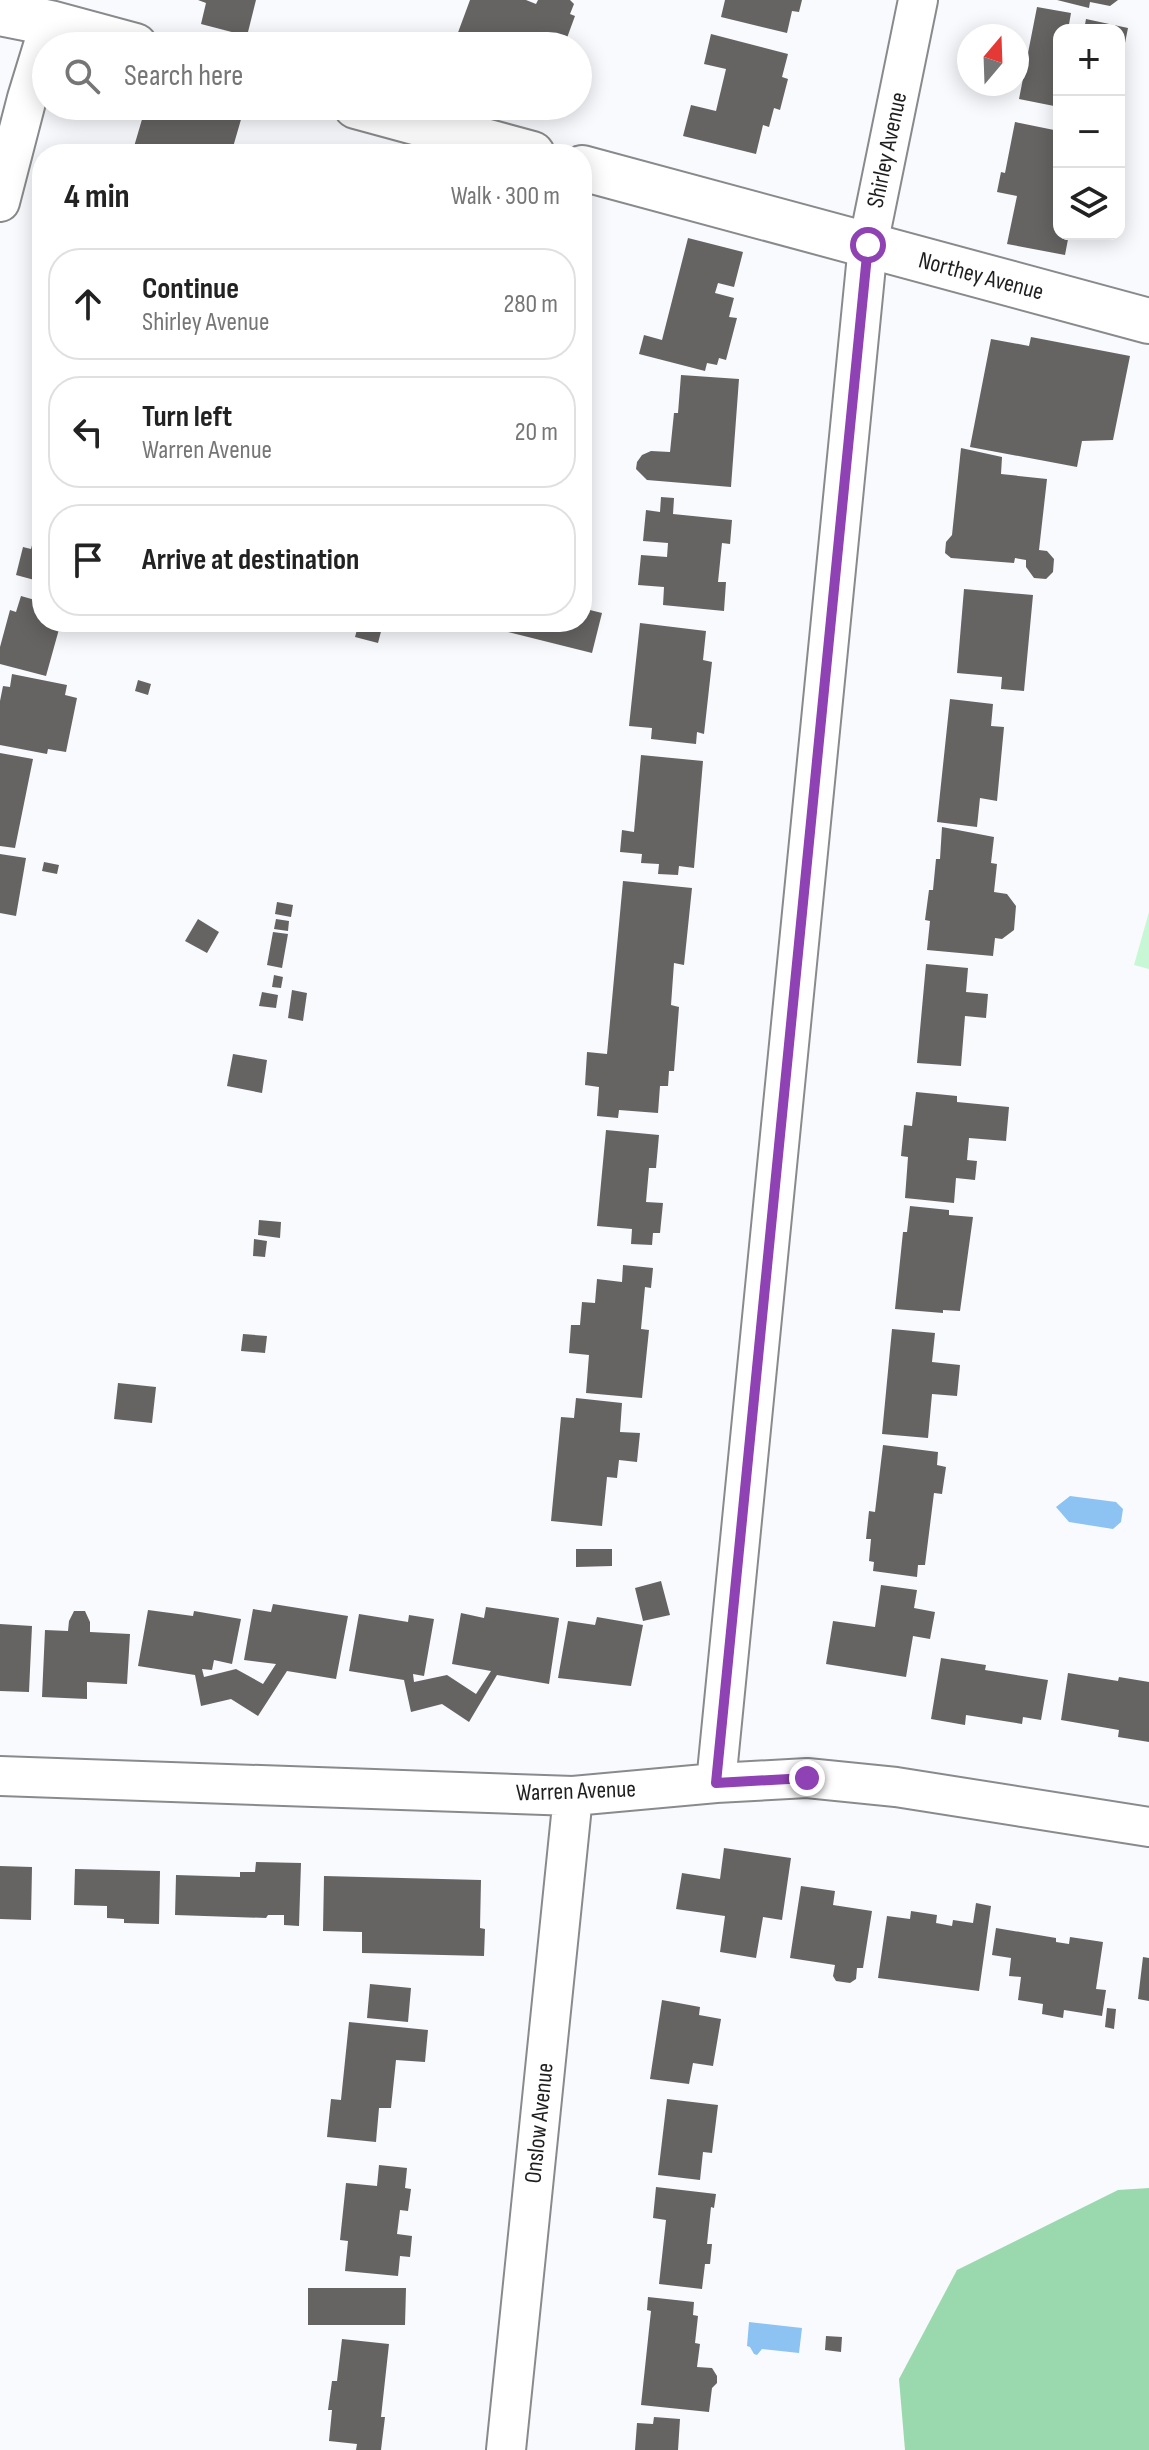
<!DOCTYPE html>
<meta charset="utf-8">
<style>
:root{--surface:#fff;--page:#f2f2f2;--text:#222;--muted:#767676;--line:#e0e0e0}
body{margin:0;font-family:"Sofia Sans Condensed",sans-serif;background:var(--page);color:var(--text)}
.controls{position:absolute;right:24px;top:24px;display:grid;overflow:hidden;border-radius:16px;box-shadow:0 4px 20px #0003}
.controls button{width:72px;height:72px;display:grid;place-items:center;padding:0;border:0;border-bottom:2px solid var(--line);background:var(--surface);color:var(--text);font:40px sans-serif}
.compass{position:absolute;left:957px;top:24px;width:72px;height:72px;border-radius:50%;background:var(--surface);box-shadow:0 4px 20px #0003;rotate:19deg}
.stop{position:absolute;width:24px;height:24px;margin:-18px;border:6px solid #8f42b3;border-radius:50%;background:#fff}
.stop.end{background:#8f42b3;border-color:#fff;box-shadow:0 2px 8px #0008}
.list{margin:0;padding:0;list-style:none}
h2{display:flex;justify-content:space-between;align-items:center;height:104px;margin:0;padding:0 32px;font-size:34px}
h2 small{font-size:26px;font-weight:400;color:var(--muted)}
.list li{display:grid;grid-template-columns:52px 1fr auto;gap:24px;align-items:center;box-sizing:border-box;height:112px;margin:0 16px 16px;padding:0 16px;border:2px solid var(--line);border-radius:32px}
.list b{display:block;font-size:30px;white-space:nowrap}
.list p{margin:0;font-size:26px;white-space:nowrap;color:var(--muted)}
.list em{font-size:26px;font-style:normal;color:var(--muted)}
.icon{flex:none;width:44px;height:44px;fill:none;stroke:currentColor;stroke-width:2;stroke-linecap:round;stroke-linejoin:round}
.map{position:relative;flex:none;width:1149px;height:2450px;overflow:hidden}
.search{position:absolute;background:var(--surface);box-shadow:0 4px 20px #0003;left:32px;top:32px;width:560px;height:88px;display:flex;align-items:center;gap:20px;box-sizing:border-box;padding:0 28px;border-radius:44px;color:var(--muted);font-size:30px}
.panel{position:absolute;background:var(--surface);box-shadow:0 4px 20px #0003;left:32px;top:144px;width:560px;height:488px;border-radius:32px}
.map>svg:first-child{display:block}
</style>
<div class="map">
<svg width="1149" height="2450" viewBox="0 0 1149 2450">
<rect width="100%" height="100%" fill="#f9fafd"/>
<path fill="#c7f7d5" d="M1149 912V969L1134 965Z"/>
<path fill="#9ad8ad" d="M1149 2188V2450H905L899 2379 957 2270 1118 2190Z"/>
<path fill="#8cc3f2" d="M1070 1496 1116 1502 1123 1509 1121 1522 1113 1529 1069 1522 1056 1507Z
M749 2322 802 2328 799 2353 762 2349 757 2355 754 2354 750 2347 747 2346Z"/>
<path fill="#666363" d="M198 0H256L247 36 201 24 206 3Z
M470 0H526L536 4 538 0H570L574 4 570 14 575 16 564 46H520L494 36 491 46H453Z
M725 0H802L799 12 792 11 787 33 721 17Z
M1057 0H1118L1110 6 1090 2 1089 8Z
M1037 7 1071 13 1068 30H1059V107L1019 99Z
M1086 19 1128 28 1124 48 1119 47V30H1084Z
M711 34 788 54 782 77 788 79 780 110 774 108 769 127 763 125 756 154 683 136 691 105 716 111 726 69 704 64Z
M154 106H207L242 116 231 154H141L142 152 133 150 143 116 151 119Z
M1015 122 1059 131V234H1069L1065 255 1007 244 1017 196 997 192 1001 172 1005 173Z
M688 238 743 252 734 287 718 283 715 293 734 298 729 317 737 318 726 360 719 358 717 365 707 363 705 371 639 354 644 335 662 340Z
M1031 337 1130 356 1113 440 1082 441 1077 467 970 447 991 339 1029 346Z
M681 375 739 379 731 487 647 480 636 469 637 462 642 455 651 451 670 452 674 413H678Z
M961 448 1002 457 1001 474 1047 479 1039 550 1047 551 1054 559 1053 572 1046 579 1034 578 1026 567V560L1015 558 1014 563 951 558 945 553 946 542 952 535Z
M38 491 42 492V506L34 503Z
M661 497 674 498 673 514 732 520 730 544 722 543 718 582H726L724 611 663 605 664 587 638 585 641 555 667 557 668 543 643 541 646 510 660 512Z
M41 511H42V582L16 575 23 547 31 549Z
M964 589 1033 595 1024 691 1001 689 1002 677 957 673Z
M21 596 42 602V622H61L46 676 0 664V647L10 610 16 612Z
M582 608 602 613 592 653 472 623 582 622Z
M359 622 383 624 378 643 355 637Z
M640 623 706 631 703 660 712 662 704 734 697 732 696 744 651 739 652 728 629 726Z
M12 674 67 685 65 695 77 698 66 752 48 749 47 754 0 745V701L3 686 10 687Z
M138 680 151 684 148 695 135 691Z
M950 699 993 704 991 726 1004 727 997 801 980 798 977 827 937 822Z
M0 753 33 759 15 848 0 846Z
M641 755 703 761 694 868 679 866 678 875 658 874 659 864 641 863 642 854 620 852 622 830 634 832Z
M942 827 994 837 991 863 997 864 994 892 1007 894 1016 906 1014 930 1002 939 995 938 993 956 927 950 930 921 925 920 929 890H933L936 859H940Z
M0 854 26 858 16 916 0 913Z
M44 862 59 865 57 874 42 871Z
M623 881 692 888 684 965 674 963 671 1005 679 1007 674 1071H669L668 1086H660L658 1113 619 1110 618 1118 597 1116 599 1087 585 1085 587 1052 607 1054Z
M277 902 293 905 291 917 275 914Z
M198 919 219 932 207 953 185 941Z
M276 919 289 921 288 931 274 929Z
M273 932 288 934 282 968 267 965Z
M926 964 968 968 966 992 988 994 986 1018 965 1016 961 1066 917 1063Z
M274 975 283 977 281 988 272 987Z
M292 990 307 993 303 1021 288 1018Z
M262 992 278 995 276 1008 259 1006Z
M233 1054 267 1060 262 1093 227 1086Z
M916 1092 957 1096V1102L1009 1107 1006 1141 969 1138 967 1160 977 1161 975 1180 956 1178 954 1203 905 1198 908 1157 901 1156 904 1125 912 1126Z
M606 1130 659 1135 656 1168H649L646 1202 663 1203 660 1233H653L652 1245 631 1244 632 1229 597 1226Z
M910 1206 949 1210V1215L973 1217 960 1311 943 1310V1313L895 1309 903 1232H907Z
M259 1220 281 1222 280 1238 258 1235Z
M254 1239 267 1241 265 1257 253 1256Z
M623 1265 653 1268 651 1288 645 1287 641 1329 649 1330 642 1398 586 1393 589 1355 569 1353 571 1325H580L582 1302 595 1303 597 1279 622 1282Z
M892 1329 935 1333 932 1362 960 1365 957 1396 932 1394 928 1438 882 1434Z
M243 1334 267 1336 265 1353 241 1351Z
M118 1383 156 1387 152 1423 114 1419Z
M576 1398 622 1403 620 1432 640 1433 637 1462 619 1460 617 1478 607 1477 602 1526 551 1521 561 1417 574 1418Z
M883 1445 938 1452 937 1465 946 1467 942 1494 934 1493 925 1565H918L917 1577 873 1571 874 1562 869 1561 871 1539H866L869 1511 875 1512Z
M576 1549H612V1566L576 1567Z
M661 1581 670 1615 643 1621 635 1588Z
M881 1585 917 1590 914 1608 935 1612 930 1639 913 1636 906 1677 826 1664 833 1621 875 1627Z
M273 1604 348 1616 336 1679 287 1671 258 1716 231 1699 201 1706 195 1675 138 1666 148 1610 193 1616 194 1611 241 1619 232 1664 214 1660 212 1670 202 1669 204 1677 236 1669 263 1684 276 1664 244 1660 253 1609 271 1612Z
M486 1607 559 1618 549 1684 497 1675 469 1722 442 1704 411 1712 404 1680 349 1671 359 1614 408 1622 409 1615 434 1619 424 1676 413 1674 414 1682 447 1675 476 1694 491 1671 452 1664 461 1613 484 1618Z
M74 1611H85L90 1622V1632L130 1634 127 1684 87 1682V1699L42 1697 45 1630 68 1631 69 1621Z
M597 1617 643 1625 631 1686 558 1678 568 1621 595 1625Z
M0 1624 32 1626 29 1692 0 1691Z
M941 1658 986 1665 985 1670 1048 1680 1041 1720 1023 1717 1022 1724 966 1715 965 1725 931 1719Z
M1068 1673 1118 1681 1119 1677 1149 1682V1742L1118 1737 1119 1730 1061 1720Z
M724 1848 791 1858 782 1920 763 1917 756 1958 720 1952 725 1916 676 1909 682 1873 720 1879Z
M256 1862 301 1863 299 1926 284 1925V1915H268L266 1918 175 1915 176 1875 240 1877V1872H255Z
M0 1866 32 1867 31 1920 0 1919Z
M75 1869 160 1871 159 1924 124 1923V1919L107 1918V1906L74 1905Z
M324 1876 481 1880 480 1928 485 1929 484 1956 362 1953V1932L323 1931Z
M801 1886 835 1891 833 1905 872 1911 863 1968H857L856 1979 850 1983 836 1981 833 1976 835 1965 790 1958Z
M976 1903 991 1906 979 1991 878 1978 887 1916 910 1919 911 1911 937 1915 936 1923 952 1926 953 1920 973 1923Z
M996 1928 1056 1938V1942L1069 1944 1070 1937 1103 1942 1096 1989 1106 1990 1102 2016 1064 2010 1063 2018 1042 2014 1043 2004 1018 2000 1021 1977 1009 1976 1011 1958 992 1955Z
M1143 1957 1149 1958V2001L1138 1999Z
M370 1984 411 1988 408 2022 367 2018Z
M662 2000 700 2007 699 2015 721 2019 713 2066 693 2063 689 2084 650 2079Z
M1107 2008 1116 2009 1114 2029 1105 2027Z
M349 2022 428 2030 425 2062 396 2060 391 2108H379L376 2142 327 2137 331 2099 341 2100Z
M667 2099 718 2105 712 2153 703 2152 700 2180 658 2175Z
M379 2165 407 2168 405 2188 411 2189 408 2211 400 2210 397 2234 412 2236 410 2257 400 2256 398 2276 345 2271 348 2241 340 2240 346 2183 377 2186Z
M656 2187 716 2194 714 2208 711 2207 707 2244H712L710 2264H705L702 2289 659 2284 666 2220 653 2218Z
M308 2288H406L405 2325H308Z
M648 2297 694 2302 693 2315 698 2316 695 2343 700 2344 697 2367 712 2368 717 2376V2383L712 2388 709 2412 641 2405 651 2311 647 2310Z
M826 2336 842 2337 841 2352 825 2350Z
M342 2339 389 2344 381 2417H385L381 2450H356L357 2444 329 2441 332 2410H328L332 2381H337Z
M654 2417 680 2419 678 2450H635L637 2423 653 2424Z"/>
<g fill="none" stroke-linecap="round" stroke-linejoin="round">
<g stroke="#898a8c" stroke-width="42">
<path id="minor" d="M0 202 27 98 50 23
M0 1776 573 1796 716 1783 807 1778 896 1787 1149 1827
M716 1783 868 245 918 0
M506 2450 573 1796"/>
</g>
<g stroke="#898a8c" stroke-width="48">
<path id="tertiary" d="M0 13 50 23 135 46
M356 106 532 154
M582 168 1149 321"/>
</g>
<use href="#minor" stroke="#fff" stroke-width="38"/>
<use href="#tertiary" stroke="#fff" stroke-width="44"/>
</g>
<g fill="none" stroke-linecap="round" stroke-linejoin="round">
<path stroke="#8f42b3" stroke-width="10" d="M807 1778 716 1783 868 245"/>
</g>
<g text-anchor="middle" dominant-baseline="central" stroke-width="8" stroke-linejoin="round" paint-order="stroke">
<g font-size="24" fill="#1e1e1f" stroke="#fff">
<text transform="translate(887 150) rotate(-78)">Shirley Avenue</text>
<text transform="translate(981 276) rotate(15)">Northey Avenue</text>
<text transform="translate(576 1791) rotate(-2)">Warren Avenue</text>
<text transform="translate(539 2123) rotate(-84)">Onslow Avenue</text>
</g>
</g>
</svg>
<div class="controls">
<button>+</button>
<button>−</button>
<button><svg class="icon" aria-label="layers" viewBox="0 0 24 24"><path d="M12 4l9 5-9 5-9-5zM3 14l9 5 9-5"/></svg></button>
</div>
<svg class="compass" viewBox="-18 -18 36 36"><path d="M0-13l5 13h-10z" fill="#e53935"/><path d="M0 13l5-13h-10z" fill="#767676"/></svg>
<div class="stop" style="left:868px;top:245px"></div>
<div class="stop end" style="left:807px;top:1778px"></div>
<div class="search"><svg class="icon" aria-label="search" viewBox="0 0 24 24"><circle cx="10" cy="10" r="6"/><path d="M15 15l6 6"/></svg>Search here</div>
<section class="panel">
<h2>4 min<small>Walk · 300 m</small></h2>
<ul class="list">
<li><svg class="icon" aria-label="ahead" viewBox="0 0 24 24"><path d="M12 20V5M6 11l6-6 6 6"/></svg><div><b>Continue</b><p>Shirley Avenue</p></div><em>280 m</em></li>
<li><svg class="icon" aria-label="left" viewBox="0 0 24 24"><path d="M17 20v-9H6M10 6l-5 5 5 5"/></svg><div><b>Turn left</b><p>Warren Avenue</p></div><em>20 m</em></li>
<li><svg class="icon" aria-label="arrive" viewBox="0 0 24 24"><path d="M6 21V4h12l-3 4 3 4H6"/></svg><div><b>Arrive at destination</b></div></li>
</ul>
</section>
</div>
